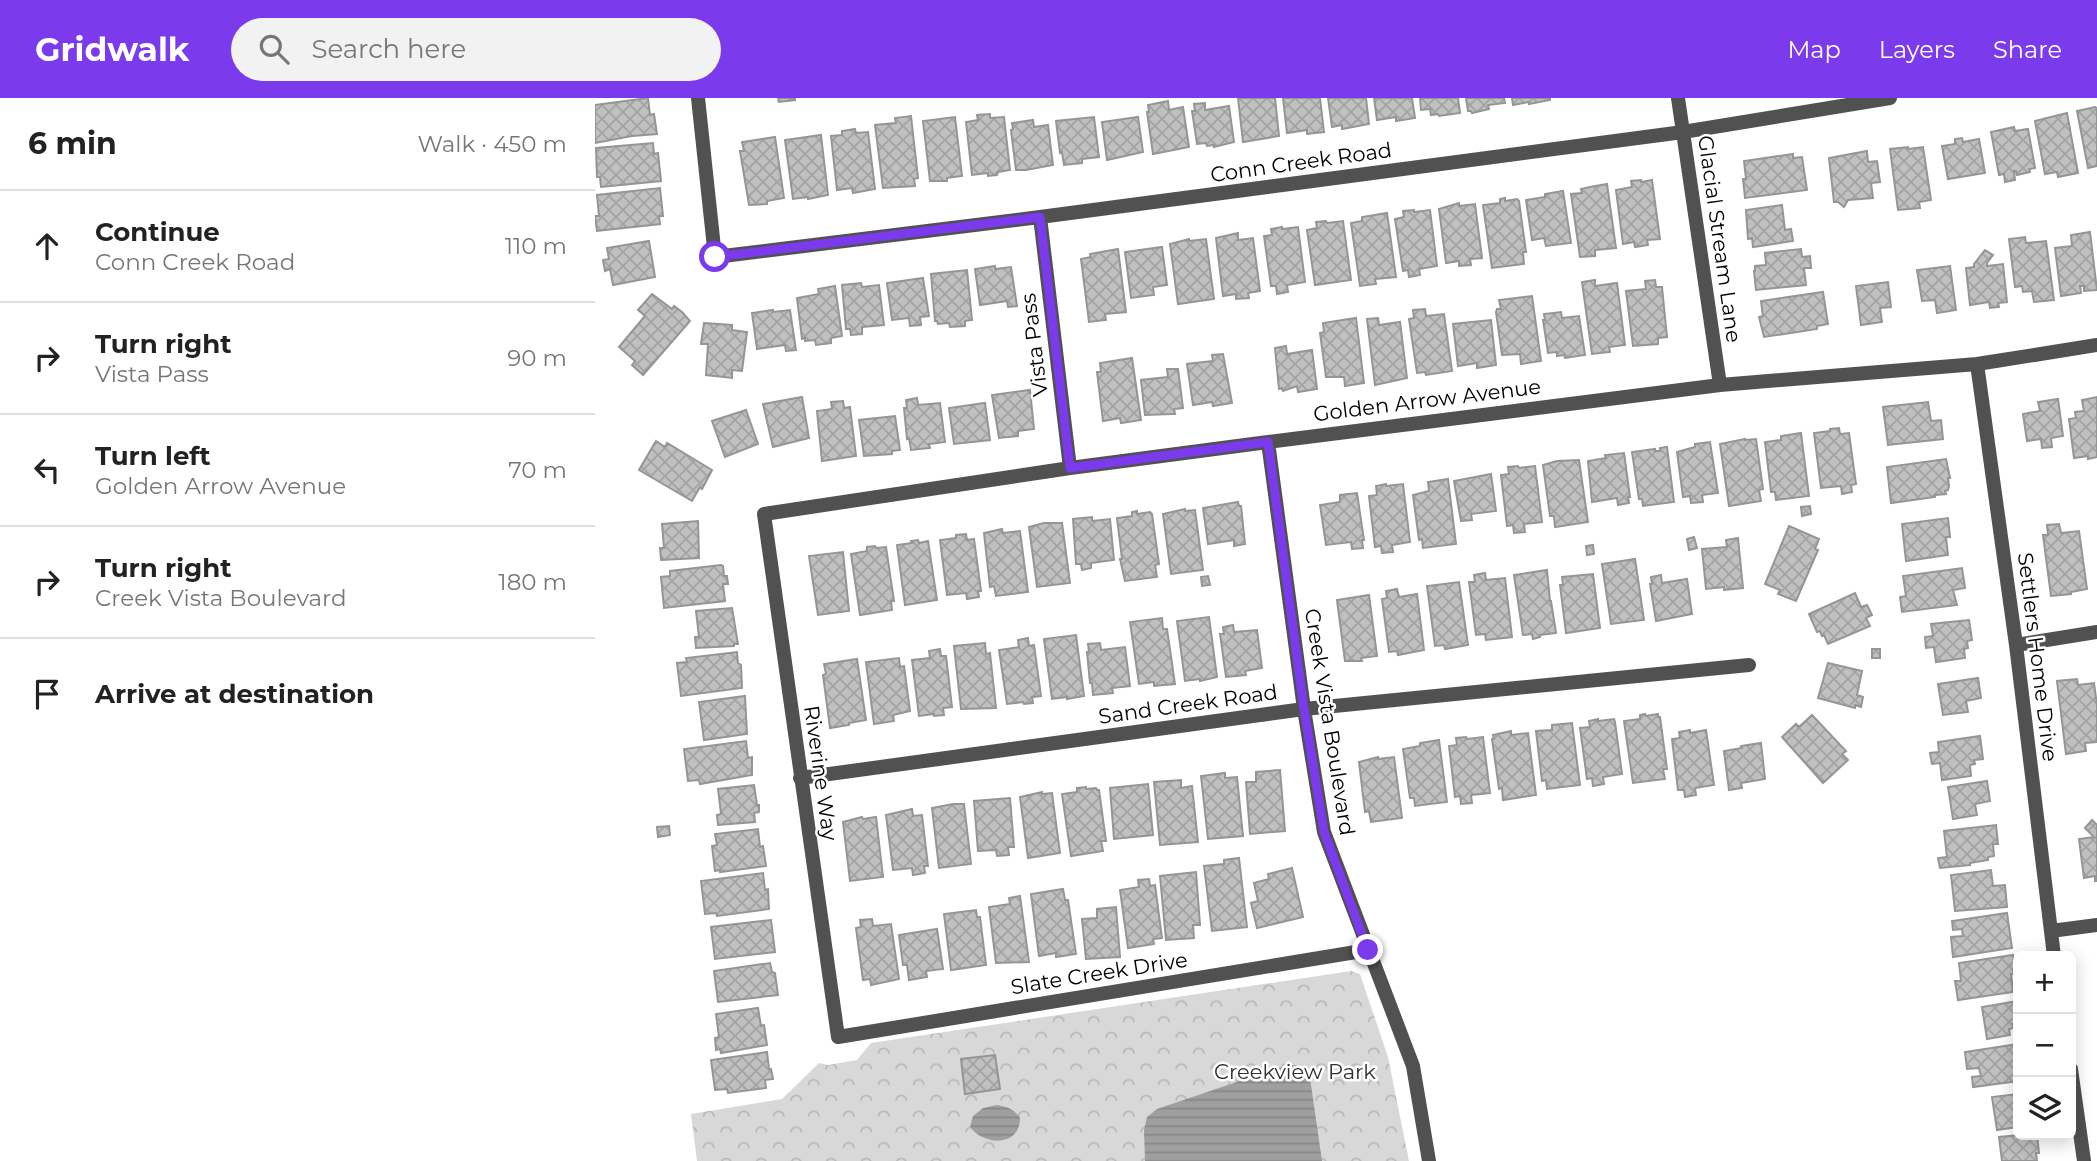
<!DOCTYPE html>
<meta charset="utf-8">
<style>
:root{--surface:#fff;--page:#f2f2f2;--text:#222;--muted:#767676;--line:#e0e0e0;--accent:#7c3aed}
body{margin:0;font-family:Montserrat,sans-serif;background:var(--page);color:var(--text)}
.controls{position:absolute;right:21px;bottom:21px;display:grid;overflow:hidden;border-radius:10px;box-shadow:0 4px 18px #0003}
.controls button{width:63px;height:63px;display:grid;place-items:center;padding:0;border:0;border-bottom:2px solid var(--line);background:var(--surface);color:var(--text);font:35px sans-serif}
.stop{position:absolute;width:21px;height:21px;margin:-16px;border:5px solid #7c3aed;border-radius:50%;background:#fff}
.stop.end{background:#7c3aed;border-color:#fff;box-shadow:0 2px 7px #0008}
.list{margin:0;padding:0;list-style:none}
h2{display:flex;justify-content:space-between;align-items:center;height:91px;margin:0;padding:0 28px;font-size:30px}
h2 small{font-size:23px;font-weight:400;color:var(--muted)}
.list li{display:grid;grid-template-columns:46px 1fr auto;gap:21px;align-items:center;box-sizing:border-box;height:112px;padding:0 28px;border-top:2px solid var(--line)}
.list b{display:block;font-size:26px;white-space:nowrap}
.list p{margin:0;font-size:23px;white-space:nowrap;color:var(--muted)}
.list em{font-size:23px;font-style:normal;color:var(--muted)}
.icon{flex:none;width:38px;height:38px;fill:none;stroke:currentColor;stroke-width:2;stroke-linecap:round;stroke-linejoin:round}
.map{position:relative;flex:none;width:1502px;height:1063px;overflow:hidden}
header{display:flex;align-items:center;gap:42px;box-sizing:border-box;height:98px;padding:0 35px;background:var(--accent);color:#fff}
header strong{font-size:33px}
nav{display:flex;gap:38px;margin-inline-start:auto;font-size:24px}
.search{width:490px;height:63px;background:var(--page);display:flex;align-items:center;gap:18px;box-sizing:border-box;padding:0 24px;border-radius:38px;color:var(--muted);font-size:26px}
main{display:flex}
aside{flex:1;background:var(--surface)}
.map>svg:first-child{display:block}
</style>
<header>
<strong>Gridwalk</strong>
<div class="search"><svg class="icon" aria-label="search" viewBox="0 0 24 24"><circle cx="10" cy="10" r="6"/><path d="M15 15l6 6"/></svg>Search here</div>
<nav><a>Map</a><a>Layers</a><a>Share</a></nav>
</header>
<main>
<aside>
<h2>6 min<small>Walk · 450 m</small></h2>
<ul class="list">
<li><svg class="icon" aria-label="ahead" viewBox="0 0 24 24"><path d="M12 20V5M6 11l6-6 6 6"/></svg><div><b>Continue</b><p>Conn Creek Road</p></div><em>110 m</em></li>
<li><svg class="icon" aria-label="right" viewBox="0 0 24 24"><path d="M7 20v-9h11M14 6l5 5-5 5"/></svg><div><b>Turn right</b><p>Vista Pass</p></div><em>90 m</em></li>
<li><svg class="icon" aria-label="left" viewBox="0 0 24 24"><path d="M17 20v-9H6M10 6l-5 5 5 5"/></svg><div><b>Turn left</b><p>Golden Arrow Avenue</p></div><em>70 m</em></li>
<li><svg class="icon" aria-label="right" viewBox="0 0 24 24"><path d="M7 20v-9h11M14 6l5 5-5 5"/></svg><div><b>Turn right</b><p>Creek Vista Boulevard</p></div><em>180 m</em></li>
<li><svg class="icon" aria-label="arrive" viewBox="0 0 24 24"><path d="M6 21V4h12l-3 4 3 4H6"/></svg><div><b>Arrive at destination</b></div></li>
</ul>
</aside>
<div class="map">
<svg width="1502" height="1063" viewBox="0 0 1502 1063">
<defs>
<pattern id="park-crowns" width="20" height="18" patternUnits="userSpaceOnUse" patternTransform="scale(1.75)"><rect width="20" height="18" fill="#d8d8d8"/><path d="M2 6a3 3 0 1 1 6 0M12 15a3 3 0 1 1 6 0" fill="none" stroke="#b8b8b8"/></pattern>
<pattern id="water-rules" width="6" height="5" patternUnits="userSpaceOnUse" patternTransform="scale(1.75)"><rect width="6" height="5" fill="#9f9f9f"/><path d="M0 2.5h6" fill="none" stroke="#878787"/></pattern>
<pattern id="building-cross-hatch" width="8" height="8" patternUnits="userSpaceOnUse" patternTransform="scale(1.75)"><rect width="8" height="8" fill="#c0c0c0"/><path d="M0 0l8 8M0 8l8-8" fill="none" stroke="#a3a3a3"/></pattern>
</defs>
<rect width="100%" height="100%" fill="#fff"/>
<path fill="url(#park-crowns)" d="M756 873 765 876 793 959 814 1063H102L96 1016 187 1001 224 965 233 967 262 962 276 945Z"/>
<path fill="url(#water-rules)" d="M701 967 708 971 715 980 727 1063H550L549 1032 552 1019 562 1011 686 969Z
M402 1007C413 1009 419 1011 425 1020 425 1049 389 1048 375 1029L378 1018 388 1010Z"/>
<path fill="url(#building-cross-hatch)" stroke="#959595" stroke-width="2" d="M53 0 55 17 59 16 62 36 37 38 0 45V7Z
M183 0H200V2L184 4Z
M643 0H680L684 38 648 44Z
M688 0H725L729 34 712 36V32L692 35Z
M733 0H771L774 26 747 31V27L737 29Z
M779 0H817L820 20 801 23V19L782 22Z
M825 0H863L865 15 844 18 843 16 836 17 835 11 826 12Z
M871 0H909L910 5 893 7 894 11 877 15 876 13H873Z
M917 0H955V2L934 6V4L918 7Z
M573 3 574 12 588 9 594 49 558 56 552 14H554L553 7Z
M610 5V12L634 8 639 44 619 49V47L612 48 611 45 602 46 597 13H600L599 6Z
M1500 9 1502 10V68L1493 70 1482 13Z
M1472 15 1483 75 1463 79 1462 74 1450 76 1440 23Z
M395 16V20L409 19 415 72 403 74 402 77 393 78V75L377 77 371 24 383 22 382 17Z
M316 18 323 80 319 81 320 88 288 90 280 27 301 25 300 20Z
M360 19 367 78 352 80V83H335L328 23Z
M499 19 504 59 487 61V65L469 67 467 54 465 55 461 23Z
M543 19 548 54 512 62 507 24Z
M438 22 439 29 453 27 458 67 431 72H421L416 32 418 31 417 25Z
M1419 29 1420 33 1433 31 1440 70 1434 71 1435 74 1422 77 1421 73H1419L1420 82 1410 84 1409 76 1404 77 1396 34Z
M260 31 261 35 273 34 280 91 258 95 257 90 242 92 236 38 247 37V33Z
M226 37 233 97 213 101V99L198 101 190 42Z
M180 39 189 100 172 103V106L154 107 145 53H149L147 44Z
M1367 40 1368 44 1384 41 1390 75 1353 81 1347 48 1360 46V41Z
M58 45 59 56 63 55 66 83 6 89 5 79H2L1 50Z
M1313 49V51L1328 49 1336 102 1324 104 1325 110 1303 112 1295 51Z
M1272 53 1273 64 1282 63 1285 84 1276 85 1278 100 1253 102 1249 109 1243 104H1239L1234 60Z
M1198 56V60L1207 59 1212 92 1150 100 1148 81H1151L1149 63Z
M1046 82V84L1057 82 1065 141 1052 142 1053 147 1040 149 1039 144 1028 146 1021 92 1037 89 1036 83Z
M1012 86 1021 150 1000 152V158L985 159 976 96 987 95 986 91 995 89Z
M65 90 68 118H64L65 126 2 133 0 118H4L2 97Z
M968 93 976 145 951 148 949 140 937 142 931 102 950 99V96Z
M910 100V103L922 101 924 103 931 154H928L929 166 897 170 888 107 905 105V101Z
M864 105V108L880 106 887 160 875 161 876 167 864 168V163L851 165 844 111Z
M1187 107 1190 132 1196 131 1198 143 1158 149 1157 140 1153 141 1151 112Z
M819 112V114L835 112 842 168 824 171 825 177 814 179 813 172 808 173 800 121 809 119 808 113Z
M792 115 801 179 780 181 781 186 765 188 756 125 767 123V119Z
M731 123 732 125 748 123 756 182 720 187 712 132 722 130 721 124Z
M687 129V131L703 129 710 184 692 187 693 194 682 196 681 188H676L669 138 677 137 676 131Z
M1495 134 1502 192 1489 193V188H1485L1486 195 1466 198 1460 150 1477 148 1476 137Z
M643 135V142L658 140 665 193 653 195 654 200 641 201V196L628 198 621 140Z
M1430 139 1431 145 1451 143 1459 202 1439 204 1437 193 1428 194 1427 188 1420 189 1414 141Z
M594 141V143L611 141 619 201 583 206 575 146Z
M54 143 60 179 18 187 15 171 10 173 8 162 14 161 12 150Z
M567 149 572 187 558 189 559 197 536 200 530 154Z
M523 151 531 214 510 216 511 222 494 224 486 161 496 159 495 156Z
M1206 151 1207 159 1215 158 1216 170H1209L1211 187 1161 192 1159 173H1160V168L1171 167 1170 155Z
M1390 152 1398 157 1392 165V168L1408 166 1412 204 1403 205 1404 209 1395 210 1394 204 1375 207 1371 170 1379 169V166Z
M400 168V171L416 169 422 208 413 209 412 203 385 207 380 171Z
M1355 168 1361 212 1342 215 1340 202 1327 203 1322 172Z
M372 172 377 222 370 223V228L355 229 354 225 343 226 342 223H340L336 176Z
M328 180 334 218 325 219 326 227 315 228 314 220 297 222 292 185Z
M1000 182V188L1022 185 1030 247 1014 249 1015 254 997 256 987 184Z
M1060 182 1061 189H1067L1072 239 1063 240V246L1038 248 1031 193 1051 191 1050 183Z
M1293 184 1296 209 1285 210 1287 224 1266 227 1261 188Z
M266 185 267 189 284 187 289 227 267 229V236L256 237 255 231H251L247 187Z
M240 188 247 238 236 240V245L221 247 220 242 210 243V240L207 241 202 200 224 196 223 191Z
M1228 194 1233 226 1222 228V231L1169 239 1164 219 1168 218 1166 203Z
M57 196 77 211 79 208 87 214 95 223 48 277 37 267 40 263 24 249 50 218 43 212Z
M937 198 946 263 926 266 925 256 907 257 901 214 902 211H906L904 202Z
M830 211 831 218 849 216 857 273 831 277 830 274 822 275 814 221 819 220 818 212Z
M178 212V214L195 212 201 252 191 253 190 247 162 251 157 215Z
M966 214 967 220 984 218 990 257 970 260 969 257 962 258V254L953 255 948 222H950L949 216Z
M761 220 769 285 750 288 749 279H731L725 235 729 234 728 225Z
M783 220 784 227 805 224 812 280 780 287 772 221Z
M896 222 901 267 882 270V265L863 268 858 226Z
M109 225 137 227V232L152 234 147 273 137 272V280L111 277 113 246H106Z
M691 248 692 256 717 252 722 291 703 294 702 288 688 293 687 290 684 291 680 250Z
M628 256 637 305 618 308 617 304 598 307 592 266 618 263 617 257Z
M537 260 546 322 526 325 525 320 508 323 502 274H506L505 265Z
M572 271H583L588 310 579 311 580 316H577L550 317 546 282 573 279Z
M435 292 439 331 423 333V338L404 340 397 297Z
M207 299 214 340 178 349 168 306Z
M1502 299V359L1493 361V358L1479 360 1474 321 1481 320 1480 314 1489 313 1487 302Z
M322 300 323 307 345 305 350 344 334 346 335 350 316 352 314 340 312 341 309 310H312L311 302Z
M1463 301 1468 338 1456 340 1457 349 1447 350 1446 341 1432 343 1428 316 1445 313 1443 304Z
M248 303 249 310 255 309 261 358 227 363 222 313 237 311 236 304Z
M1333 304 1336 323 1346 322 1348 341 1293 347 1288 309Z
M390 305 395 342 359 346 354 310Z
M151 312 163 346 130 359 117 323Z
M300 318 305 352 297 353V356L269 358 264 322Z
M1244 330 1245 336 1254 335 1261 386 1256 387 1257 394 1247 396 1246 388 1226 390 1219 335 1235 333V331Z
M1206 335 1214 398 1181 402 1180 394H1176L1170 344 1186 342V338Z
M1150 341V342L1161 341 1168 391 1164 392 1166 403 1134 408 1125 346Z
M61 343 70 349 72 345 117 372 107 391 105 389 97 403 44 372Z
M1115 344 1123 395 1107 397 1108 404 1096 405 1095 398 1088 399 1082 354 1100 349V346Z
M1072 349 1079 404 1048 408 1047 401H1044L1037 354 1060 351V353H1065V350Z
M1029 355 1035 399H1033L1034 405 1023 407 1022 400 997 404 993 363 1011 360 1010 357Z
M1351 361 1355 380H1353L1354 388 1353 392 1350 393 1351 396 1340 397V399L1296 405 1292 369Z
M984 362 993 424 960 429 959 418H955L948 367 962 363Z
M923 368 924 370 940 368 947 424 929 426 930 434 919 435 918 427 912 428 906 377 914 376 913 369Z
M896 376 901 413 876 416 877 422 866 423 859 383Z
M853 381 861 446 828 450 827 441 824 442 818 397 834 393 833 384Z
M791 386V388L808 386 815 444 797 447 798 454 787 455 786 448 780 449 774 398 782 397 781 388Z
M762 395 769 442H767L768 450 757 451 756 444 731 447 725 407 745 404V397Z
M643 404 644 408H646L650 446 639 448V442L613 446 608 410Z
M1215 408 1216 416 1207 418 1206 409Z
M590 411V413L600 412 608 472 576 476 568 416Z
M542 413V416L555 414 557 416 564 466 560 467 562 479 530 483 525 461H527L522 420 537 418V414Z
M497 419V423L515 421 519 462 496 465V470L487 472 486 466H481L478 421Z
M1353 420 1355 439H1351L1353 457 1311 463 1307 426Z
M103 423 104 460 66 462 65 450H69L67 426Z
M449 425H467L475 485 442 489 434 429Z
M1464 426 1466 435 1484 433 1492 491 1476 494V496L1456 498 1448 437H1453L1452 427Z
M1194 428 1224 441 1220 451 1223 452 1201 503 1183 496 1185 492 1170 486Z
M407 431 408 435 425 433 433 494 401 498 399 488 395 489 389 435Z
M371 436 372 442 379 441 386 493H383L384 499 372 501 371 495 352 497 345 442 361 440V437Z
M1099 439 1102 450 1094 452 1092 441Z
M1143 440 1148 490 1129 492V489L1111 491 1107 451 1132 449 1131 442Z
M323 442 324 445 333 443 342 502 310 507 302 447 317 445 316 443Z
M998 447 999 456 992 457 991 448Z
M280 448 281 450 291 449 299 503H296L297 512 265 517 256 456 272 453V449Z
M248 454 254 513 223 517 214 458Z
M1040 461 1049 522 1016 526 1007 466Z
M126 467 128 468 129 478H132L133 486H128L130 503 69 510 66 479 75 478V473Z
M1367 470 1370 490 1358 492 1362 507 1307 514 1305 499 1311 498 1308 478Z
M952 472 955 503H956L961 535 945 537V539L938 541 937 536 928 537 919 477Z
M890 475 891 482 910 480 917 539 891 542 890 536 881 537 874 484H880L879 477Z
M998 476 1005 530 971 535 965 487H968L967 479Z
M1066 477 1067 485 1092 481 1097 516 1061 523 1055 486H1057L1056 479Z
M613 478 615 487 607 488 606 479Z
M864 484 873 547 850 551 849 547 840 548 832 488Z
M802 491 804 499 822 496 829 552 803 557 802 553 794 554 787 501 792 500 791 493Z
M1260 495 1266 509 1272 507 1277 517 1271 520 1275 528 1233 546 1229 537 1227 538 1225 533 1222 534 1214 516Z
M774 497 782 558 766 560 767 563H750L742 502Z
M137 510 143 546H139V548L101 550 100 539H104L101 513Z
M614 519 622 579 605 583V581L590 583 582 523Z
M567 520 568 531H572L580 586 559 588V584L544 586 535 524Z
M1374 522 1377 542 1372 543 1373 550 1369 551 1370 560 1341 564 1339 549 1331 550 1330 539 1338 538 1336 526Z
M638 527 639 534 662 532 667 570 650 573 651 577 631 579 625 536H629L628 529Z
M481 537 489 598 472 601V599L457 601 449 541Z
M433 540 434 548 439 547 446 598 437 599 438 605 429 606 428 604 412 606 404 552 424 549 423 542Z
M390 545 391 556 395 555 401 610 366 611 359 548Z
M505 545 506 552 530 549 535 588 517 590 518 595 498 597 497 585H495L492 554H494L493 546Z
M345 551 346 558H351L357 609 348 610 349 617 339 618V616L324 618 317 562 335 560 334 553Z
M1277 551H1285V560H1277Z
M142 554 143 565 146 567 147 590 86 598 82 565 92 564 91 560Z
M304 560 305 569 309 568 315 613 298 617 299 623 279 626 271 564Z
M262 561 271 622 254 625V627L235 630 228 577 231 576 229 566Z
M1233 565 1267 573 1262 597 1268 599 1266 609 1260 607V610L1223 600Z
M1383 580 1386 600 1371 603 1373 614 1348 617 1343 586Z
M1482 581 1483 587 1499 585 1502 607V644L1490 645 1491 653 1471 656 1462 583Z
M150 598 152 636 109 642 104 604Z
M1050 616 1051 618 1063 616V619H1065L1072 671H1068L1070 681 1038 685 1029 623 1045 621V617Z
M1217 617 1251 653 1247 656 1253 662 1228 685 1187 639 1201 626 1204 629Z
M1003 621V623L1019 621 1020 624 1027 676 1008 679 1009 686 998 688 997 680 992 681 985 630 995 629 994 623Z
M977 625 985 687 952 691 951 682 947 683 941 633 957 632V627Z
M1095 632V635L1111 632 1119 687 1100 690 1101 697 1090 699 1089 692H1083L1077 641 1085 640 1084 634Z
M916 633V637L933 635 941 697 908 702 907 690 904 691 897 641 899 640 898 637Z
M1385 638 1388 661 1379 662 1380 666 1375 667 1376 678 1347 682 1345 665 1337 666 1335 655 1344 654 1343 644Z
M871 639 872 641 888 639 895 695 876 697 877 705 866 706 865 698 860 699 854 648 862 647 861 640Z
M844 642 852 704 820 708 819 700H815L808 651 825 648V645Z
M151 643 153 660 157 659V677L105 686 104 682 93 683 89 651Z
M1166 645 1170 681 1146 685 1147 690 1134 692 1129 653 1147 650 1146 648Z
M783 659V661L799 659 807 720 776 724 774 713 770 714 764 664Z
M685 672 690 733 655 736 651 684H661V674Z
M630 675V680L642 679 648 738 613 741 606 678Z
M586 682V690L597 688 603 744 565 747 559 684Z
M1392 683 1395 703 1380 706 1382 717 1358 721 1353 689Z
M553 686 558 737 519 741 515 690Z
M159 687 162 707H164V714L159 715 160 724 123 727 122 717 126 716 123 691Z
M491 689V691L501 690 502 692H504L511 743H506L508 753 476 758 467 696 482 694V690Z
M447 694V696L457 695 465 755 433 760 425 699Z
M415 700 419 749H413L414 757 402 758 401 752 383 753 379 703Z
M358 706H369L376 766 344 770 337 710Z
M317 711 318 718 327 717 333 768H329L330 775 318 777 317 770 298 772 291 717Z
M267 719 268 721 281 719 288 779 255 783 248 724Z
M1497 722 1502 727V783H1500V778L1489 780 1484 741 1499 739 1490 730Z
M1401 727 1403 746H1398L1399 758 1393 759V762L1375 765V767L1345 770 1343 760 1352 759 1349 733Z
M74 728 75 737 63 739 62 729Z
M163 731 165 749 168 748 171 768 125 774V772L120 773 117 748 122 747 120 736Z
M644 760 652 829 617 833 609 768 629 766V762Z
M697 770 708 819 662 830 656 805 663 803 659 785 674 781 673 776Z
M1396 772 1398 788 1410 787 1412 809 1360 813 1356 777Z
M601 774 605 827H598L599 840 571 842 565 778Z
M168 775 170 792 173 791 174 811 122 818 121 815 110 816 106 783Z
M554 781 555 788 560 787 567 840 558 841 559 846 533 850 525 792 544 789 543 782Z
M468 791 470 802H473L481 856 461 859V855L444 858 436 796Z
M425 798 434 864 401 865 394 809 415 806 414 800Z
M521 809 525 859 491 861 487 821 502 820V811Z
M381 812 382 819H385L391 867 356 872 349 816Z
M1412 815 1417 850 1358 859 1356 839 1368 838 1367 831 1358 832 1357 823Z
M277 821 278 828 296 826 304 881 276 887 275 881 268 882 261 830 266 829 265 822Z
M176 822 180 854 120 861 116 829Z
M342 831 348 871 331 873 332 879 314 882 312 867H308L304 837Z
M1418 857 1420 871H1418L1419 876H1416L1418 894 1363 902 1360 883H1366L1364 865Z
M175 865 177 874 180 875 183 897 123 904 119 873Z
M1423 903V925L1418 926 1419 930 1414 931 1415 937 1392 941 1387 909Z
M163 910 166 928 169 927 172 947 126 955 125 951 121 952 120 940 124 939 121 916Z
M1423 946V983L1378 989 1377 979 1386 978 1384 970 1372 971 1370 954Z
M172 954 174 971H176L178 981 170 982 171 990 133 995 132 991 120 992 116 962Z
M400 957 405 991 370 996 366 961Z
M1422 996 1423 1029 1402 1032 1397 999Z
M1425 1037H1442L1444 1055H1441L1442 1063H1407L1404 1039Z"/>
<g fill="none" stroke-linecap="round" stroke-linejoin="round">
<path stroke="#515151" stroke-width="14" d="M103 0 120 159 445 119 1088 34 1295 0
M1083 0 1125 287
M445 119 475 370
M1382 266 1421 547 1459 858
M673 344 709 611 729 734 818 968 834 1063
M1421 547 1502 534
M205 680 709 611 1154 567
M1456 833 1502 827
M773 852 243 939 169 416 475 370 673 344 1125 287 1382 266 1502 247
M1476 971 1489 1063"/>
</g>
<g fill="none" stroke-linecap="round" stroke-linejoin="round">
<path stroke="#7c3aed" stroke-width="9" d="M120 159 445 119 475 370 673 344 709 611 729 734 773 852"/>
</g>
<g text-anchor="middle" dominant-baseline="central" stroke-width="5" stroke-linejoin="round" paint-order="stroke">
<g font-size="21" fill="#000" stroke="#fff">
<text transform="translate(706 64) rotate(-8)">Conn Creek Road</text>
<text transform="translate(1125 141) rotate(82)">Glacial Stream Lane</text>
<text transform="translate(439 247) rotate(-97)">Vista Pass</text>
<text transform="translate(832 302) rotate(-7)">Golden Arrow Avenue</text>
<text transform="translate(1443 559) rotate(83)">Settlers Home Drive</text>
<text transform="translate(593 606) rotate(-8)">Sand Creek Road</text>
<text transform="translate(735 624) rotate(81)">Creek Vista Boulevard</text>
<text transform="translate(226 675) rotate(82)">Riverine Way</text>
<text transform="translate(504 875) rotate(-9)">Slate Creek Drive</text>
</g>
<g font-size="21" fill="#2f2f2f" stroke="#fff">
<text x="700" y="973">Creekview Park</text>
</g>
</g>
</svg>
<div class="controls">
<button>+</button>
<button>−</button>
<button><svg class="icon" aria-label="layers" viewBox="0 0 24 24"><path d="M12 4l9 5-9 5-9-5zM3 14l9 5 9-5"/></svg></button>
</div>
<div class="stop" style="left:120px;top:159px"></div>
<div class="stop end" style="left:773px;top:852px"></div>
</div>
</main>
